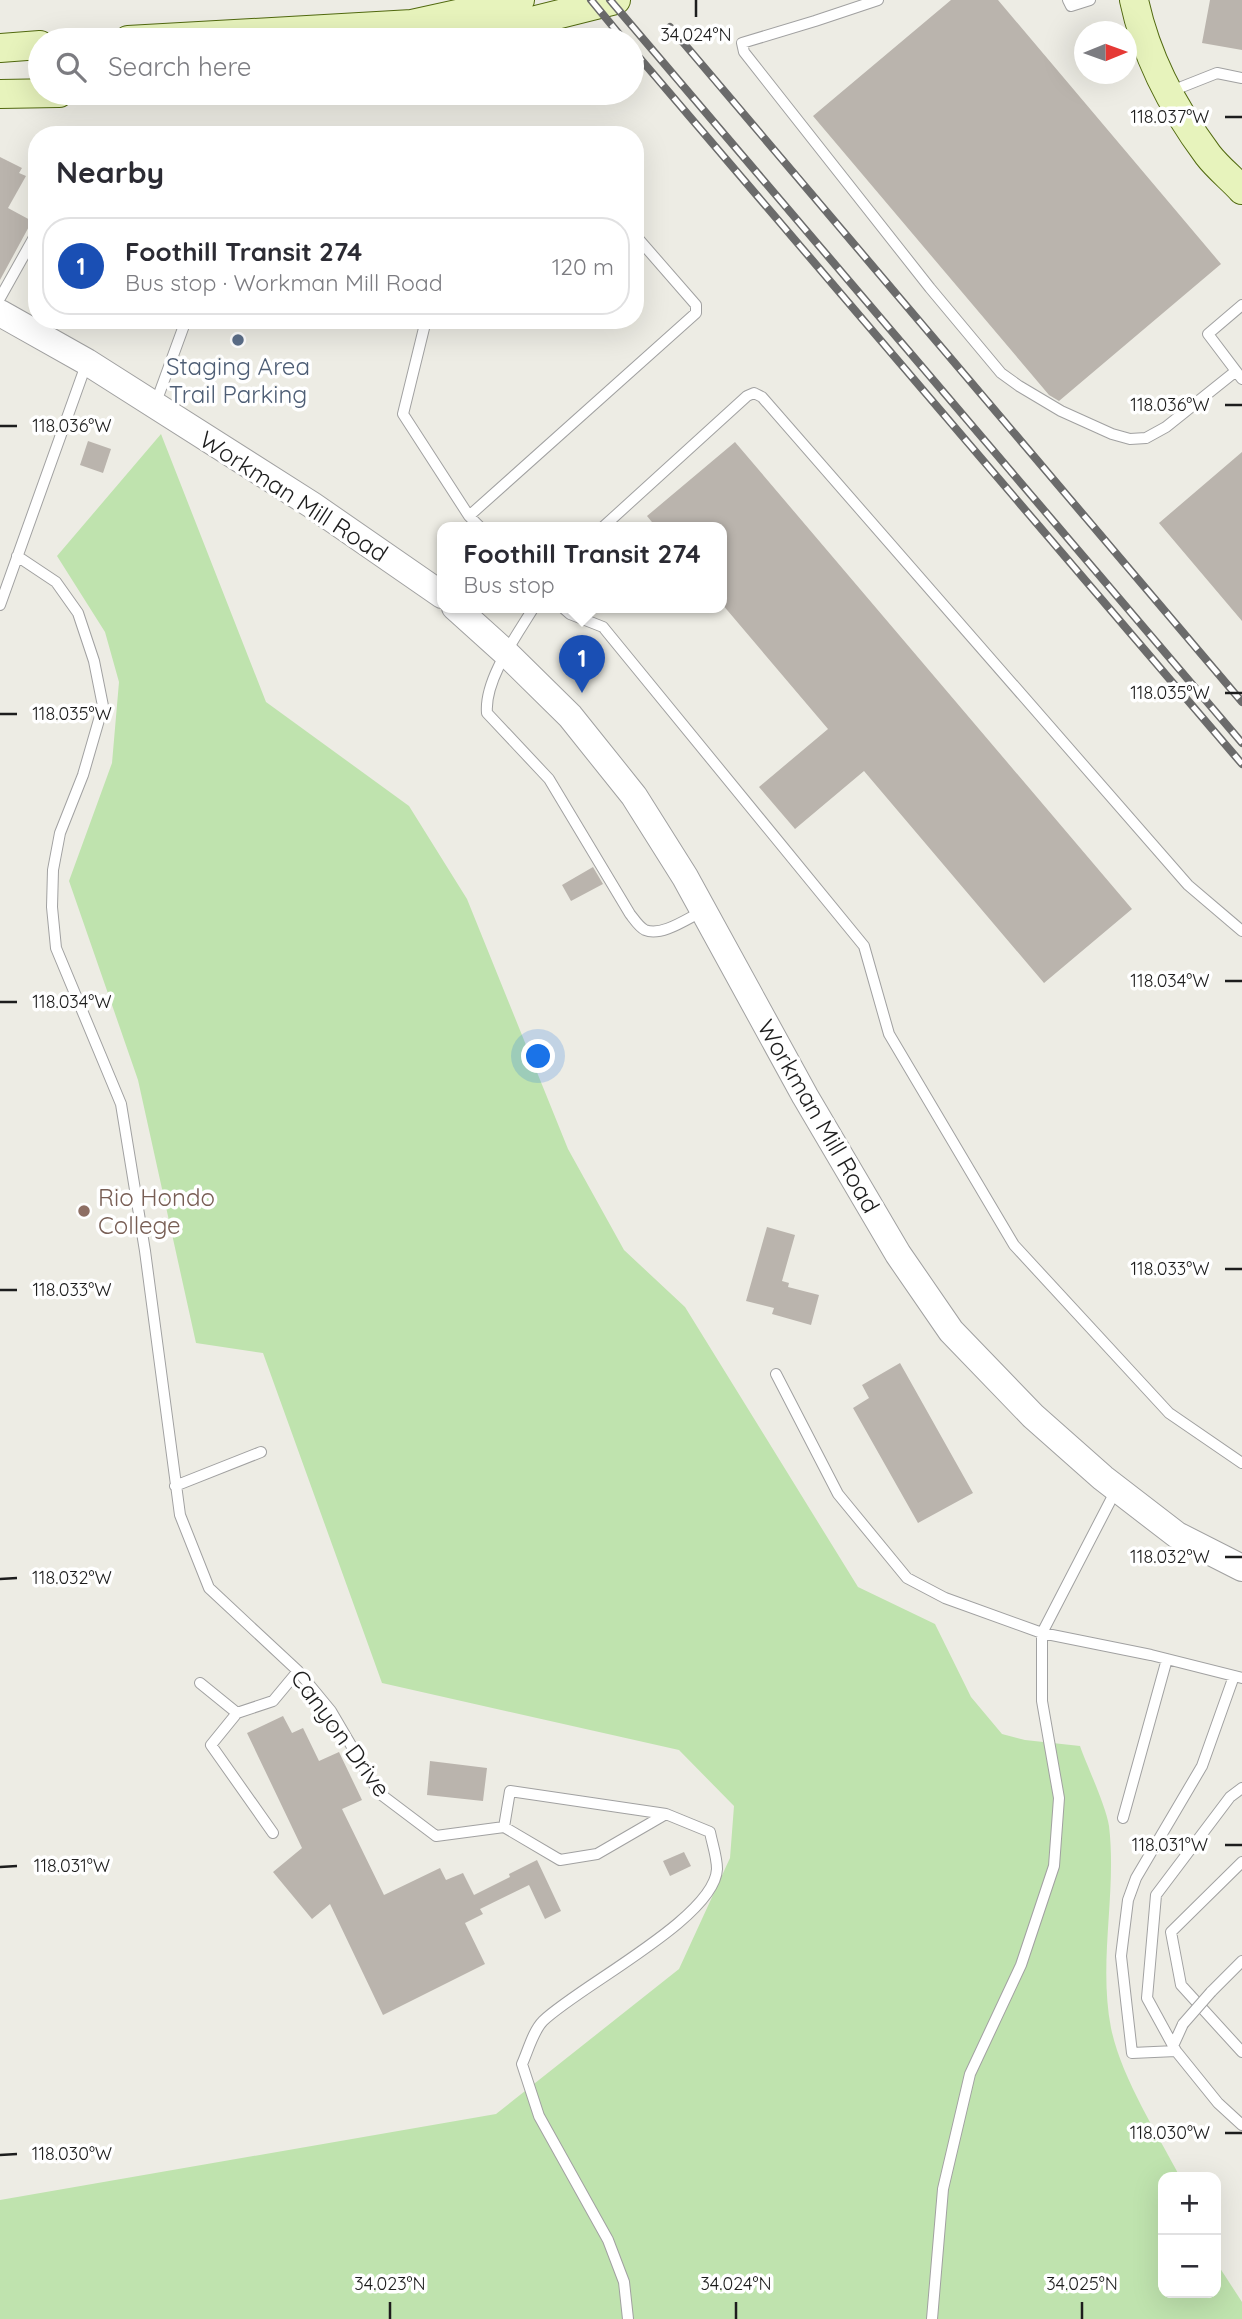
<!DOCTYPE html>
<meta charset="utf-8">
<style>
:root{--surface:#fff;--page:#f2f2f3;--text:#2b2b33;--muted:#7c7c81;--line:#e1e1e2;--accent:#b82d12}
body{margin:0;font-family:Quicksand,sans-serif;background:var(--page);color:var(--text)}
.controls{position:absolute;right:21px;bottom:21px;display:grid;overflow:hidden;border-radius:14px;box-shadow:0 7px 28px #0002}
.controls button{width:63px;height:63px;display:grid;place-items:center;padding:0;border:0;border-bottom:2px solid var(--line);background:var(--surface);color:var(--text);font:35px sans-serif}
.compass{position:absolute;left:1074px;top:21px;width:63px;height:63px;border-radius:50%;background:var(--surface);box-shadow:0 7px 28px #0002;rotate:89deg}
.you{position:absolute;left:539px;top:1057px;width:24px;height:24px;margin:-18px;border:5px solid #fff;border-radius:50%;background:#1a73e8;box-shadow:0 0 0 10px #1a73e833}
.badge{display:grid;place-items:center;width:46px;height:46px;border-radius:50%;background:var(--accent);color:#fff;font-size:23px;font-weight:700}
.pin{position:absolute;translate:-50% -58px;filter:drop-shadow(0 2px 4px #0008)}
.pin::after{content:'';position:absolute;top:37px;width:24px;height:21px;background:inherit;clip-path:polygon(0 0,100% 0,50% 100%)}
.popup{position:absolute;left:437px;top:522px;width:290px;height:91px;box-sizing:border-box;display:grid;place-content:center;border-radius:14px;background:var(--surface);filter:drop-shadow(0 2px 5px #0005);font-size:23px;white-space:nowrap;color:var(--muted)}
.popup b{font-size:26px;color:var(--text)}
.popup::after{content:'';position:absolute;left:50%;top:100%;margin-left:-14px;border:14px solid transparent;border-top-color:var(--surface)}
.list{margin:0;padding:0;list-style:none}
h2{display:flex;justify-content:space-between;align-items:center;height:91px;margin:0;padding:0 28px;font-size:30px}
h2 small{font-size:23px;font-weight:400;color:var(--muted)}
.list li{display:grid;grid-template-columns:46px 1fr auto;gap:21px;align-items:center;box-sizing:border-box;height:98px;margin:0 14px 14px;padding:0 14px;border:2px solid var(--line);border-radius:28px}
.list b{display:block;font-size:26px;white-space:nowrap}
.list p{margin:0;font-size:23px;white-space:nowrap;color:var(--muted)}
.list em{font-size:23px;font-style:normal;color:var(--muted)}
.icon{flex:none;width:38px;height:38px;fill:none;stroke:currentColor;stroke-width:2;stroke-linecap:round;stroke-linejoin:round}
.map{position:relative;flex:none;width:1242px;height:2319px;overflow:hidden}
.search{position:absolute;background:var(--surface);box-shadow:0 7px 28px #0002;left:28px;top:28px;width:616px;height:77px;display:flex;align-items:center;gap:18px;box-sizing:border-box;padding:0 24px;border-radius:38px;color:var(--muted);font-size:26px}
.panel{position:absolute;background:var(--surface);box-shadow:0 7px 28px #0002;left:28px;top:126px;width:616px;height:203px;border-radius:28px}
.map>svg:first-child{display:block}
</style>
<div class="map">
<svg width="1242" height="2319" viewBox="0 0 1242 2319">
<rect width="100%" height="100%" fill="#edece4"/>
<path fill="#bfe3ae" d="M161 434 266 702 409 806 467 899 568 1149 624 1250 685 1307 858 1587 935 1624 971 1697 1002 1734 1025 1740 1080 1746C1087 1766 1106 1806 1109 1826 1117 1893 1098 1961 1111 2028 1121 2077 1157 2133 1180 2177H1163V2293H1216V2262L1242 2302V2319H0V2200L496 2114 679 1969 730 1858 734 1806 679 1750 382 1683 263 1353 196 1343 138 1080 69 881 112 763 119 682 105 632 57 556Z"/>
<path fill="#bab4ad" d="M951 0H998L1221 264 1059 401 1049 395 813 116Z
M1210 0H1242V50L1202 43Z
M0 157 22 168 19 173 26 176 8 208 32 221 0 280Z
M88 441 111 449 103 473 80 465Z
M735 442 1132 909 1044 983 864 771 795 829 759 787 828 729 722 604V527H656L647 516Z
M1242 452V621L1159 523Z
M593 867 603 884 571 901 562 885Z
M767 1227 795 1235 782 1281 789 1283 788 1287 819 1295 811 1325 772 1314 774 1308 746 1301Z
M900 1363 973 1493 918 1523 853 1408 869 1398 862 1385Z
M283 1716 292 1733 303 1728 319 1761 339 1752 362 1800 342 1809 384 1895 440 1868 446 1880 463 1873 474 1895 510 1877 509 1874 537 1860 561 1911 545 1919 529 1885 480 1909 483 1914 465 1923 485 1964 383 2015 330 1904 312 1919 273 1872 302 1848 247 1733Z
M430 1761 487 1768 483 1801 427 1795Z
M684 1852 691 1866 670 1876 663 1861Z"/>
<g fill="none" stroke-linecap="round" stroke-linejoin="round">
<g stroke="#a1a1a1" stroke-width="12">
<path id="service" d="M878 0 815 21 742 43 744 52 930 288 1001 373 1019 386 1061 411 1112 434 1130 439 1146 438 1166 427 1236 371
M1068 0 1071 6 1090 0
M1169 92 1217 73 1242 78
M90 135 91 134
M0 298 37 232
M1242 305 1208 334 1242 379
M426 320 403 414 469 516 480 527
M155 405 186 320
M469 516 696 313V305L635 235
M603 527 747 396 754 393 762 397 1188 885 1242 931
M17 556 56 582 78 613 94 661 103 706 83 775 60 833 53 870 52 907 56 948 121 1104 145 1251 180 1515 209 1588 298 1671 331 1711 379 1793 436 1836 504 1827 560 1860 597 1854 666 1814
M0 605 87 362
M534 607C517 635 484 680 487 713L549 779 630 914C634 919 639 927 645 930 662 937 688 918 703 911
M562 607 570 614 603 627 864 946 889 1034 1014 1245 1169 1413 1242 1463
M776 1374 838 1494 907 1578 945 1598 1042 1633 1151 1655 1242 1678
M175 1486 261 1452
M1234 1676 1202 1766 1136 1878 1128 1900 1121 1956 1132 2053 1176 2051 1218 2103 1242 2125
M200 1683 237 1713 273 1701 298 1671
M237 1713 211 1745 273 1833
M1123 1818 1167 1659
M504 1827 510 1791 666 1814 710 1832C712 1843 717 1857 717 1869 715 1918 579 1986 543 2021 533 2031 528 2051 522 2064L539 2116 608 2240 624 2282 628 2319
M1242 1862 1171 1932 1181 1985 1242 2052
M1211 1992 1242 1961
M1173 2046 1183 2024
M1176 2051 1147 1998 1156 1895 1230 1797 1242 1788
M932 2319 943 2189 970 2074 1021 1965 1054 1866 1059 1798 1042 1701V1633L1117 1488"/>
</g>
<g stroke="#a1a1a1" stroke-width="28">
<path id="tertiary" d="M0 313 87 362 312 505 442 595
M455 607 506 653 570 716 634 796 685 877 805 1096 898 1254 951 1331 1033 1416 1103 1478 1177 1535 1242 1568"/>
</g>
<g stroke="#51690f" stroke-width="30">
<path id="secondary" d="M1134 0C1146 57 1173 108 1208 155 1218 168 1231 178 1242 190
M128 40 412 24 520 0
M456 40 616 0
M0 48 40 45
M0 94 59 93"/>
</g>
<use href="#service" stroke="#fff" stroke-width="10"/>
<use href="#tertiary" stroke="#fff" stroke-width="26"/>
<use href="#secondary" stroke="#e7f3bc" stroke-width="28"/>
<g stroke="#6b6b6b" stroke-width="8">
<path id="rail" d="M591 0 624 40
M610 0 1242 743
M670 27 1242 702
M632 49 1242 764"/>
</g>
<use href="#rail" stroke="#fff" stroke-width="5" stroke-dasharray="16" stroke-linecap="butt"/>
<g stroke="#a1a1a1" stroke-width="12" stroke-linecap="butt">
<path id="service-bridge" d="M1183 2024 1211 1992"/>
</g>
<use href="#service-bridge" stroke="#fff" stroke-width="10"/>
</g>
<path fill="none" stroke="#1d1d1d" stroke-width="2.5" d="M696 0V17M1225 117H1242M1225 405H1242M0 426H17M1225 693H1242M0 714H17M1225 981H1242M0 1002H17M1225 1269H1242M0 1290H17M1225 1557H1242M0 1579 17 1578M1225 1845H1242M0 1867 17 1866M1225 2133H1242M0 2155 17 2154M390 2302V2319M736 2302V2319M1082 2302V2319"/>
<circle fill="#5c6f8a" stroke="#fff" stroke-width="2.5" cx="238" cy="340" r="7"/>
<circle fill="#8d6e63" stroke="#fff" stroke-width="2.5" cx="84" cy="1211" r="7"/>
<g text-anchor="middle" dominant-baseline="central" stroke-width="7" stroke-linejoin="round" paint-order="stroke">
<g font-size="24" fill="#4e5e75" stroke="#fff">
<text x="238" y="366">Staging Area<tspan x="238" dy="28">Trail Parking</tspan></text>
</g>
<g font-size="24" fill="#1d1d1d" stroke="#fff">
<text transform="translate(294 496) rotate(33)">Workman Mill Road</text>
<text transform="translate(819 1116) rotate(60)">Workman Mill Road</text>
<text transform="translate(341 1733) rotate(54)">Canyon Drive</text>
</g>
<g font-size="24" fill="#785e54" stroke="#fff" text-anchor="start">
<text x="98" y="1197">Rio Hondo<tspan x="98" dy="28">College</tspan></text>
</g>
</g>
<g font-size="18" text-anchor="middle" fill="#1d1d1d" stroke="#fff" stroke-width="7" stroke-linejoin="round" paint-order="stroke">
<text x="696" y="41">34.024°N</text>
<text x="1170" y="123">118.037°W</text>
<text x="1170" y="411">118.036°W</text>
<text x="72" y="432">118.036°W</text>
<text x="1170" y="699">118.035°W</text>
<text x="72" y="720">118.035°W</text>
<text x="1170" y="987">118.034°W</text>
<text x="72" y="1008">118.034°W</text>
<text x="1170" y="1275">118.033°W</text>
<text x="72" y="1296">118.033°W</text>
<text x="1170" y="1563">118.032°W</text>
<text x="72" y="1584">118.032°W</text>
<text x="1170" y="1851">118.031°W</text>
<text x="72" y="1872">118.031°W</text>
<text x="1170" y="2139">118.030°W</text>
<text x="72" y="2160">118.030°W</text>
<text x="390" y="2290">34.023°N</text>
<text x="736" y="2290">34.024°N</text>
<text x="1082" y="2290">34.025°N</text>
</g>
</svg>
<div class="controls">
<button>+</button>
<button>−</button>
</div>
<svg class="compass" viewBox="-18 -18 36 36"><path d="M0-13l5 13h-10z" fill="#e53935"/><path d="M0 13l5-13h-10z" fill="#7c7c81"/></svg>
<div class="you"></div>
<div class="pin badge" style="left:582px;top:693px;background:#1a4fb4">1</div>
<div class="popup"><b>Foothill Transit 274</b>Bus stop</div>
<div class="search"><svg class="icon" aria-label="search" viewBox="0 0 24 24"><circle cx="10" cy="10" r="6"/><path d="M15 15l6 6"/></svg>Search here</div>
<section class="panel">
<h2>Nearby<small></small></h2>
<ul class="list">
<li><span class="badge" style="background:#1a4fb4">1</span><div><b>Foothill Transit 274</b><p>Bus stop · Workman Mill Road</p></div><em>120 m</em></li>
</ul>
</section>
</div>
